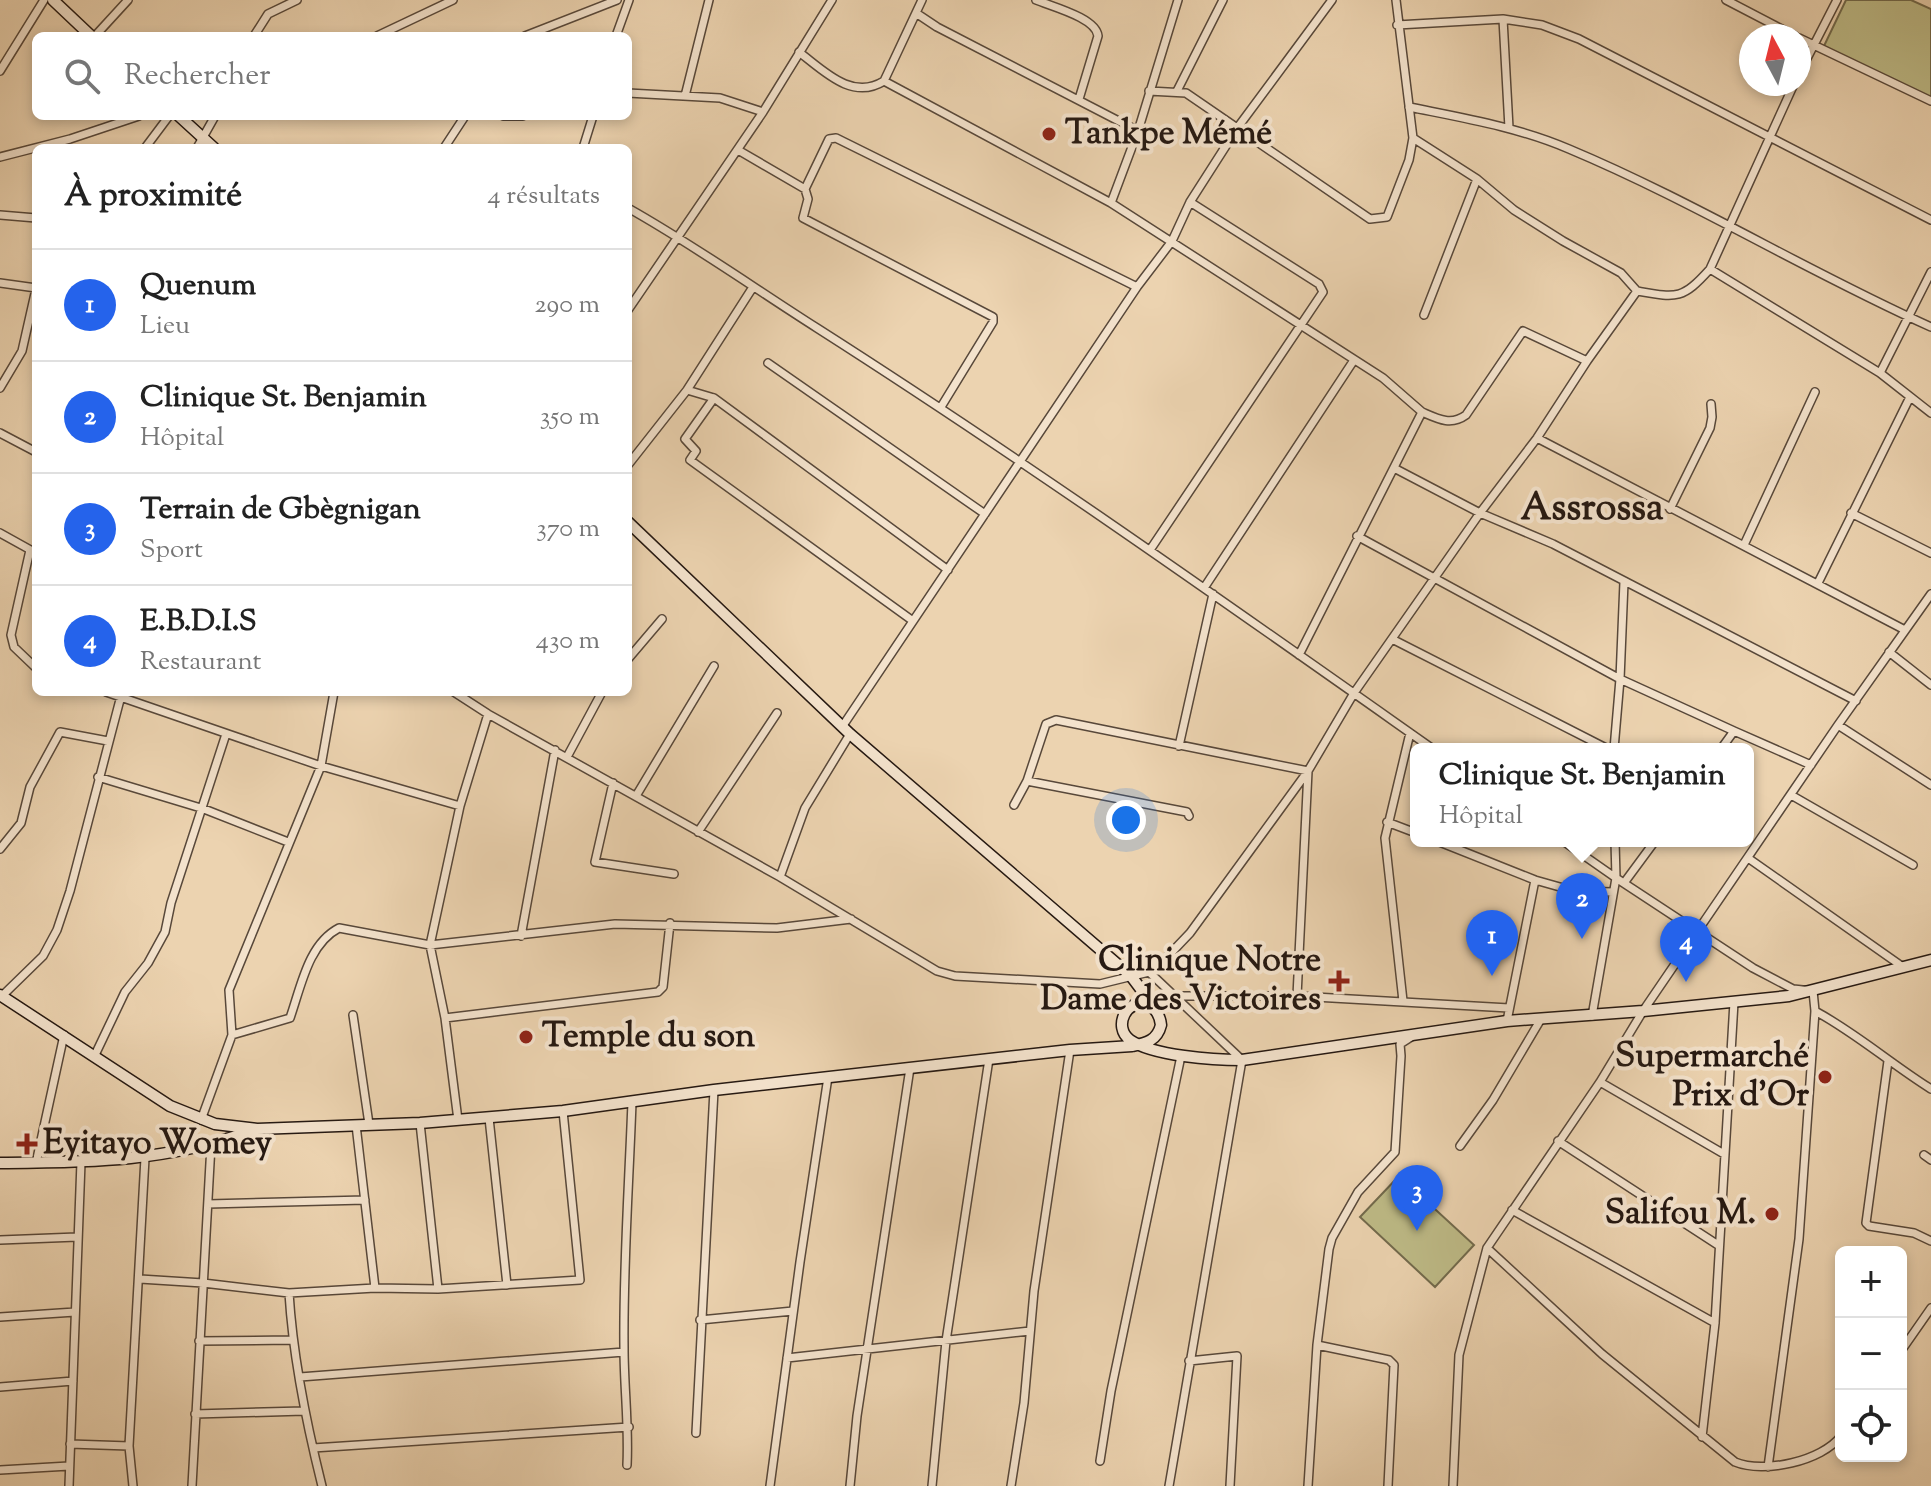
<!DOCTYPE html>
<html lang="fr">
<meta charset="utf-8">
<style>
:root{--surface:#fff;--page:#f2f2f2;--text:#222;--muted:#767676;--line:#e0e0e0;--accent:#2563eb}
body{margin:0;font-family:"Sorts Mill Goudy",serif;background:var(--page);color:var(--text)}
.controls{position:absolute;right:24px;bottom:24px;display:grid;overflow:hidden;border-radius:12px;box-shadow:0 4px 12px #0003}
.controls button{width:72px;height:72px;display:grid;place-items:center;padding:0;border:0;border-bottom:2px solid var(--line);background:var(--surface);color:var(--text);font:40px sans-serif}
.compass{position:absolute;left:1739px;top:24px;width:72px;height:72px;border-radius:50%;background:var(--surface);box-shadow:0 4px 12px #0003;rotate:353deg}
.you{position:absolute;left:1126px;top:820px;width:28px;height:28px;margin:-20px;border:6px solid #fff;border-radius:50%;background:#1a73e8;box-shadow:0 0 0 12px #1a73e833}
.badge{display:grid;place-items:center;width:52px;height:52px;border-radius:50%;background:var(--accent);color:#fff;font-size:26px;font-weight:700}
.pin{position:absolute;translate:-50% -66px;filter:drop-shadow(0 2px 4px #0008)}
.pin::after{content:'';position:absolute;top:42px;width:28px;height:24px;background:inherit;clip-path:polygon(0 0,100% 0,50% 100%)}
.popup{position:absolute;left:1410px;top:743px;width:344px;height:104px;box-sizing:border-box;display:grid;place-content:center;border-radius:12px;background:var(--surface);filter:drop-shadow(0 2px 6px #0005);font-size:26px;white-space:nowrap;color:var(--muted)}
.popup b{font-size:30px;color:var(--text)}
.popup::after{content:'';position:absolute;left:50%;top:100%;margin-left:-16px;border:16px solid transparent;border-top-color:var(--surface)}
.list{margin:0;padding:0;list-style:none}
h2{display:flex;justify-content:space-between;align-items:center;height:104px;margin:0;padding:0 32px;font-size:34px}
h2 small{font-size:26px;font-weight:400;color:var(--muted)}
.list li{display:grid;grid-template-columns:52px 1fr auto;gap:24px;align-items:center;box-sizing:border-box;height:112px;padding:0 32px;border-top:2px solid var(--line)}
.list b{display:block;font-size:30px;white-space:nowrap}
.list p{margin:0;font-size:26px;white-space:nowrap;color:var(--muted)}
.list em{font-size:26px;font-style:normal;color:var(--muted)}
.icon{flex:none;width:44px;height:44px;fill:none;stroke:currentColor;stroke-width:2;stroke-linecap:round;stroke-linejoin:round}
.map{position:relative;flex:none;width:1931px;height:1486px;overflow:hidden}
.search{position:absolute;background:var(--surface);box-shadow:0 4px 12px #0003;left:32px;top:32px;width:600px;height:88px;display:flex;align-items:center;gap:20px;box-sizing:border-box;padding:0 28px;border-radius:12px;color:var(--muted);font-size:30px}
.panel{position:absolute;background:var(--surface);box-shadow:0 4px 12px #0003;left:32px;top:144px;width:600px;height:552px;border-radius:12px}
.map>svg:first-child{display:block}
</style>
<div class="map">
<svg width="1931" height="1486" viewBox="0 0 1931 1486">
<rect width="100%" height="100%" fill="#ecd3b0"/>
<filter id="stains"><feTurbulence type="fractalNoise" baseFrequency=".0025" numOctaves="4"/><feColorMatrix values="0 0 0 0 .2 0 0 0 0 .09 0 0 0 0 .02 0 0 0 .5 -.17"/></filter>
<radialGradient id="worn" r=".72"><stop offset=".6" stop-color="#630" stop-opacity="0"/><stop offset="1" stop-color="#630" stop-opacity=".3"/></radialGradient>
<path fill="#bebb87" stroke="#726a4c" stroke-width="2" d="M1846 0H1911L1931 9V98L1823 48Z
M1399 1176 1474 1245 1435 1287 1360 1217Z"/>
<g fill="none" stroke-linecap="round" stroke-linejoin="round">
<g stroke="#58483a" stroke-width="10">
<path id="street" d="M1036 0C1053 7 1096 18 1098 36L1079 99
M1726 0 1795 36
M916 13 937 27 1138 131
M1503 19 1509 128
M1397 25 1503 19 1542 25 1579 39 1931 220
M95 36 128 0
M254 36 268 14 297 0
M377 36 453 0
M525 36 617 0
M616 36 629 0
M1799 38 1931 101
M799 52C824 71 852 101 884 81L922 0
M0 71 44 0
M1799 74 1837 0
M884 81 1111 203 1383 378 1422 412 1299 655
M1149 91 1186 93 1370 219 1387 217 1409 160 1413 138 1396 0
M1177 91 1223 0
M628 93 720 98 763 112
M685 96 709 0
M1409 107C1463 118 1518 127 1569 149 1693 201 1808 272 1931 327
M503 116H523
M1413 138 1477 179 1514 210 1563 241 1621 273 1637 291C1677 298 1682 300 1710 269L1880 373 1931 413
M145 148 169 116
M197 148 215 116
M444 148 465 116
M583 148 593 116
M738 150 805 189
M0 157 70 139 139 116
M1111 203 1138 131 1178 0
M628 208C694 245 754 288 817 328 1027 462 1230 606 1433 749
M0 215 36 218
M1710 269 1794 84
M0 283 36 288
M628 310 763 112 832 0
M1424 315 1477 179
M768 363 985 514
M1880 373 1931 272
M0 388 22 351 36 289
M687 390 714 398 948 570
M714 398 685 439 696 451 690 460 913 621
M941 407 993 322V317L803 218 808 199 805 189 829 139 836 138 1137 287
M1422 412C1438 419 1451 426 1466 415L1523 331 1587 361
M0 433 36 452
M1537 438 1905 630
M628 465 687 390 753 287
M1394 468 1480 513 1553 544 1856 701
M1670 509 1710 428 1712 417 1711 404
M1851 513 1931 553
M0 533 36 553
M1357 536 1620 679 1624 582
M1744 545 1815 392
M30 550 11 635 14 647 36 668
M1150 550 1323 292 1319 284 1190 202
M1818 583 1910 397
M1204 588 1354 360
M1392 639 1608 749
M1889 652 1931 685
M628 659 662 619
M106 692 321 766 460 806
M454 692 488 714 780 877 937 971 955 976 1100 984 1149 972 1169 955 1190 933 1308 771 1354 693 1480 513 1537 438 1587 361 1637 291
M1838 725 1931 785
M842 727 1137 287 1172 241 1190 202 1238 127 1332 0
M1179 746 1213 594
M1614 749 1620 679 1734 731
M1721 749 1734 731 1811 765
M567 757 602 692
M98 777 204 809 288 842
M1027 781 1187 812 1189 816
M613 783 595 862 674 874
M1791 795 1913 865
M636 796 714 666
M1014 805 1027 781 1046 724 1056 720 1308 771 1297 996
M1387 822 1416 833
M698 832 777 713
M1437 841 1535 880
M1563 841 1616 878 1615 841
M0 849 21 823 30 787 60 732 108 741
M1748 858 1903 967
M780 877 805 808 850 734
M1624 883 1655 841
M521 936 555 750
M1149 972 1242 1060 1169 1486
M2 996 43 956 57 930 70 891 122 692
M1177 996H1297L1509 1008
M1403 1001 1385 838 1410 733
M1815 1011C1856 1033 1891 1064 1931 1089
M353 1015 369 1124
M1592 1016 1616 878 1753 968 1793 989 1813 991 1815 1011 1799 1239 1768 1467
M445 1018 658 992 663 987 670 923
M1507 1021 1535 880 1574 891 1613 892
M232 1035 290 1018C301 987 308 944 339 928L430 945 615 924 777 928 851 919
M95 1055 125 992 148 963 165 932 171 903 226 734
M1888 1061 1866 1223 1869 1226 1914 1233 1931 1241
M1600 1082 1724 1154
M489 1118 507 1285
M201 1120 232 1035 229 990 321 766 334 692
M458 1120 445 1018 430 945 460 806 488 714
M420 1123 438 1289
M356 1125 375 1288
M1558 1141 1718 1245
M1460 1146 1493 1100 1541 1019
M1924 1155 1931 1160
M36 1163 64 1035
M208 1204 365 1200
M1512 1210 1715 1323
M0 1240 77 1237
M1487 1248 1602 1354 1735 1462C1764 1474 1822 1461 1841 1436
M140 1279 203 1283 289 1293 375 1288 438 1289 580 1280 563 1111
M289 1293C293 1358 306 1422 322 1486
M0 1317 75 1312
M700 1320 793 1311
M199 1341 292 1340
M1317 1345 1389 1360 1394 1365 1388 1486
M1901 1351 1931 1308
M787 1358 1030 1331
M1189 1361 1237 1356 1230 1486
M300 1377 624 1352
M0 1387 73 1381
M195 1414 304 1411
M696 1433 714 1090
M1702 1437 1715 1323 1734 1002
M70 1444 129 1446
M313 1448 629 1427
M1100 1461 1111 1391 1181 1056
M627 1465C629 1426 624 1387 624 1348 623 1266 629 1184 632 1102
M0 1470 69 1466
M69 1486 81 1162
M133 1486 129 1446 145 1158
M192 1486 211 1145
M770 1486 800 1262 828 1077
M850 1486 857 1416 910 1068
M932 1486 946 1341 989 1059
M1011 1486 1024 1403 1034 1291 1070 1050
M1308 1486 1317 1345 1329 1249 1332 1238 1358 1192 1395 1152 1401 1056 1400 1044 1411 1037
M1453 1486 1459 1355 1487 1248 1600 1082 1643 1011 1838 725 1931 594"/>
</g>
<g stroke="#261912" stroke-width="13">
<path id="secondary" d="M53 0 91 36
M179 116 214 148
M628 522 850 734 1131 976 1155 1008
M0 995 170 1106 215 1124 257 1129 420 1123 563 1111 714 1090 1070 1050 1132 1046C1146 1043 1157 1041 1161 1025 1160 1016 1157 1009 1148 1005 1127 997 1112 1027 1130 1040 1153 1056 1214 1060 1242 1060L1507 1021 1643 1011 1789 996 1931 960
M0 1163C91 1162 165 1162 251 1131"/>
</g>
<use href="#street" stroke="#f3e2cc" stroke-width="7"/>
<use href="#secondary" stroke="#f3e2cc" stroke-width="10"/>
</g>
<g fill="#8f2418" stroke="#f3e2cc" stroke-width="3">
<circle cx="1049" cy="134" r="8"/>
<path d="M1335 969h8v8h8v8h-8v8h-8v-8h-8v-8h8z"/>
<circle cx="526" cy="1037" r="8"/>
<circle cx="1825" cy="1077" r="8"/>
<path d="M23 1132h8v8h8v8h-8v8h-8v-8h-8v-8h8z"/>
<circle cx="1772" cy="1214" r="8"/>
</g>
<g text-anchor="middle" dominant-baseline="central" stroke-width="8" stroke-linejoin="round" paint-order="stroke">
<g font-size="34" font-weight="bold" fill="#261912" stroke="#f3e2cc" text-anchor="start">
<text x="1065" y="134">Tankpe Mémé</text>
<text x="1321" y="961" text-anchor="end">Clinique Notre<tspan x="1321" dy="39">Dame des Victoires</tspan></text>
<text x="542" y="1037">Temple du son</text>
<text x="1809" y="1057" text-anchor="end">Supermarché<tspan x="1809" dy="39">Prix d'Or</tspan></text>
<text x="43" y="1144">Eyitayo Womey</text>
<text x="1756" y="1214" text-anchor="end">Salifou M.</text>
</g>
<g font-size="38" font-weight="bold" fill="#261912" stroke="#f3e2cc">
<text x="1592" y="510">Assrossa</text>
</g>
</g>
<rect width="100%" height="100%" filter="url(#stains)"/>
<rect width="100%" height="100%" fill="url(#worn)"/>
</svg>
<div class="controls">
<button>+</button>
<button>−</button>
<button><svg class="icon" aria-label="locate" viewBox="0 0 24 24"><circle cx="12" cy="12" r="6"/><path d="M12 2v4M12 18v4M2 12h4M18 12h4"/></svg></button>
</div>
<svg class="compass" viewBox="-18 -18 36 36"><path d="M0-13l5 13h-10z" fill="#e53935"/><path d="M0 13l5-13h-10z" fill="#767676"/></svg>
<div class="you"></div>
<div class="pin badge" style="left:1492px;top:976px">1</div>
<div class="pin badge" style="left:1582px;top:939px">2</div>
<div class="popup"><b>Clinique St. Benjamin</b>Hôpital</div>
<div class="pin badge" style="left:1417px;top:1231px">3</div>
<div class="pin badge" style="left:1686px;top:982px">4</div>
<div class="search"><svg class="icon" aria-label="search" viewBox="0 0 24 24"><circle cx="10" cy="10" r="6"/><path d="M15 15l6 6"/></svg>Rechercher</div>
<section class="panel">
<h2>À proximité<small>4 résultats</small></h2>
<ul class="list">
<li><span class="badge">1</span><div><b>Quenum</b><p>Lieu</p></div><em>290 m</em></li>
<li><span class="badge">2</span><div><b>Clinique St. Benjamin</b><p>Hôpital</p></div><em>350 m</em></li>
<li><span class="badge">3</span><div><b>Terrain de Gbègnigan</b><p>Sport</p></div><em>370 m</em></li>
<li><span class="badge">4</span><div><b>E.B.D.I.S</b><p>Restaurant</p></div><em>430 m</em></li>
</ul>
</section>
</div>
